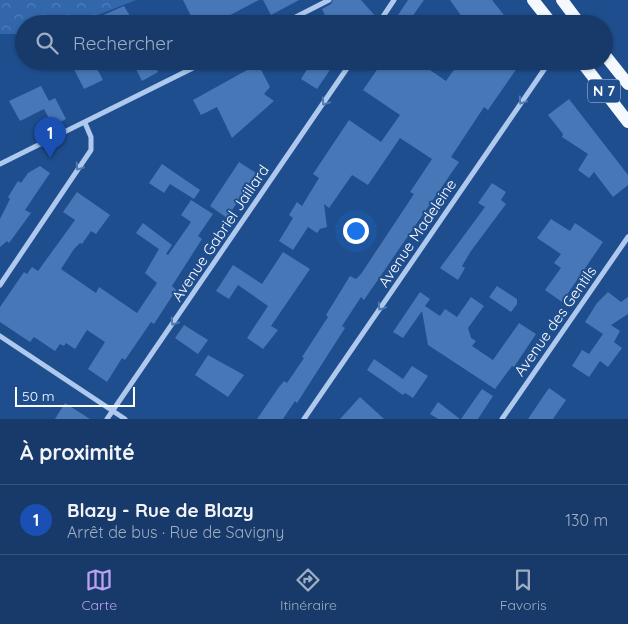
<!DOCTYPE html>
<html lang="fr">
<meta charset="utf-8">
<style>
:root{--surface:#173a6a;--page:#204170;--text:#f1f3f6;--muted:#9eadc1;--line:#36547e;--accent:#bca0f2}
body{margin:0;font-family:Quicksand,sans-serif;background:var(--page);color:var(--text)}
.scale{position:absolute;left:15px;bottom:12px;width:120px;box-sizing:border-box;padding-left:5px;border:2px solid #fff;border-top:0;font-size:14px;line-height:18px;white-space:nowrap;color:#fff;-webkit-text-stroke:4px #1f4e8e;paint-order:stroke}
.you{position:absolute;left:355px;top:230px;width:18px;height:18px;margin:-12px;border:4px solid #fff;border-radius:50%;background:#1a73e8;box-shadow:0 0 0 8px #1a73e833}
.badge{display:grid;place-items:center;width:32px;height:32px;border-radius:50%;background:var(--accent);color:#fff;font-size:16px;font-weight:700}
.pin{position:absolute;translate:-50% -41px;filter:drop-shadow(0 1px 2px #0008)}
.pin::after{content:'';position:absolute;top:26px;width:18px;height:15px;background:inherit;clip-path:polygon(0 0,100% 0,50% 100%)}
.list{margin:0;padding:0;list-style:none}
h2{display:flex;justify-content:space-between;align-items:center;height:65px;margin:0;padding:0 20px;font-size:21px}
h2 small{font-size:16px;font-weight:400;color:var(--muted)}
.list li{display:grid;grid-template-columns:32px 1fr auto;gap:15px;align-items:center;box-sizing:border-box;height:70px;padding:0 20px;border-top:1px solid var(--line)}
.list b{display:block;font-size:19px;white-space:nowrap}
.list p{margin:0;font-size:16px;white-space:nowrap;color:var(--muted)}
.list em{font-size:16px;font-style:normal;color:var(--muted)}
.icon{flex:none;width:28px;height:28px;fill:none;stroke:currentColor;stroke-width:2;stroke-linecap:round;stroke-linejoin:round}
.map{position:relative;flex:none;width:628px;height:419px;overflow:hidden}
.search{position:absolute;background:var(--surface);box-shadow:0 1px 4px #0004;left:15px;right:15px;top:15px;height:55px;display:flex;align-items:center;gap:12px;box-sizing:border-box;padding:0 18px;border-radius:28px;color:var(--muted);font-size:19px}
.sheet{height:135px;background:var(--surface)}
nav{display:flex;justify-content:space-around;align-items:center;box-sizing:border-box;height:70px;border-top:1px solid var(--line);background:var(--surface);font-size:14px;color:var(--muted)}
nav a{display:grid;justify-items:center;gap:2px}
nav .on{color:var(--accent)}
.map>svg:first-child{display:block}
</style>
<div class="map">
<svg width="628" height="419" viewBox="0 0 628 419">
<defs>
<pattern id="park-crowns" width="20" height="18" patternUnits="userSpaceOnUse" patternTransform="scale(1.25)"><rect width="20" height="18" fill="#3267ac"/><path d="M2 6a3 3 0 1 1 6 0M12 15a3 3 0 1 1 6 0" fill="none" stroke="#517eb8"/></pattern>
</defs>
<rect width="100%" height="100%" fill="#1f4e8e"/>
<path fill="url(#park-crowns)" d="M0 0H136L85 20 87 24H24V34H0Z"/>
<path fill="#4777b6" d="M183 0H259L213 24H195Z
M263 0H299L271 15Z
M333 0H361L377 18 374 24H329L322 9 331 4Z
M408 0H424L407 24H392Z
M450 0H492L511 24H467Z
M124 6 130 16 114 24H83Z
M70 61H93L103 80 84 89Z
M132 61H152L158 72 142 81Z
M321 61H336L317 89 301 79 309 66 315 70Z
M383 61H417L446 81 460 61H522L488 110 484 107 451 157 459 162 364 300 361 297 342 326 345 328 297 403 295 401 283 419H257L279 387 284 381 287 383 304 358 302 357 328 317 326 315 350 276 356 279 361 274 414 194 410 192 432 159 400 138 368 185 352 175 329 208 324 204 327 227 320 229 317 233 308 227 293 250 279 241 293 218 289 215 297 202 302 206 319 178 313 174 349 120 381 142 400 115 363 90Z
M258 64 270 87 264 94 274 101 232 138 217 107 201 115 193 100Z
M41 86 49 101 55 98 66 119 53 126 44 109 20 121 9 101Z
M569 99 628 175V185L613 197 594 172 589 178 578 170 588 154 562 137 563 134 548 115Z
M239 162 256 173 227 218 210 206Z
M162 164 200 190 194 199 170 184 164 193 149 183Z
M40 166 50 173 25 210 31 213 9 243 7 241 0 247V219L10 199 8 197 18 181 21 183 28 173Z
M492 183 506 192 501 200 506 204 471 251 462 266 465 268 458 280 440 268 485 207 478 203Z
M77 192 110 215 96 234 91 231 82 244 80 243 74 249 61 269 96 293 99 287 137 313 157 283 145 273 159 249 168 255 191 222 181 215 191 200 213 214 198 236 202 239 172 286 176 290 154 324 151 322 125 360 122 358 107 382 88 369 105 342 87 330 75 349 66 343 64 346 60 344 55 351 34 337 30 342 0 322V307L24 272 27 274 32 267 38 271 75 220 63 212Z
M551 219 570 231 575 223 603 242 562 302 545 290 561 268 554 263 561 254 537 238Z
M143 223 172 245 166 254 136 233Z
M283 252 310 269 271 326 278 330 263 349 247 338 268 306 238 285 229 299 216 291 233 265 262 284Z
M497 286 517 299V304L511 312 489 297Z
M420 292 430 299 425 306 440 316 445 309 457 317 471 297 484 306 468 328 471 338 476 341 472 346 493 360 519 323 536 334 514 367 512 366 495 389 428 345 422 311 403 338 393 332Z
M608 292 621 302 628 297V314L611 325 620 331 614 342 622 348 608 367 600 361 589 377 572 366 582 350 589 354 603 334 585 322 597 303Z
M184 325 208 340 198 354 175 338Z
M208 355 244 375 228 397 195 375Z
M374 359 403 379 412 366 428 376 413 398 405 393 403 395 367 370Z
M549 388 566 400 553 419H528Z
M482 389 493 396 478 419H461Z
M360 397 384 419H340Z
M438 402 460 419H438L430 414Z
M65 403 90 419H55Z"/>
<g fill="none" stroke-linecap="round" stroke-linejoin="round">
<path stroke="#aec9ed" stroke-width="5" d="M282 24 329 0
M378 24 394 0
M0 164 207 61
M0 285 91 150V137L85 123
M0 336 125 419
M107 419 352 61
M304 419 550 61
M502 419 628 237"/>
<path stroke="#f4f8ff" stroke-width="12" d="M533 0 552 24
M562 0 580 24
M604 54 628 84
M581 61 628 122"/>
</g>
<defs><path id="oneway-chevron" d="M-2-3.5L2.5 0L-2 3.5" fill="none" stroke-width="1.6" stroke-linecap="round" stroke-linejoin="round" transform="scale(1.25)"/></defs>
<g stroke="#5179af">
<use href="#oneway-chevron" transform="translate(522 101) rotate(124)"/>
<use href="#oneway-chevron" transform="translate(325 102) rotate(124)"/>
<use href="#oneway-chevron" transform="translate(79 167) rotate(124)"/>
<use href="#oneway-chevron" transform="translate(381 307) rotate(124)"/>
<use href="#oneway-chevron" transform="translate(174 322) rotate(124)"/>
</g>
<g text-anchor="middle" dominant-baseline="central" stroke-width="4" stroke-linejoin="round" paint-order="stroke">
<rect fill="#1f4e8e" stroke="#bccadd" stroke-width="1" x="588" y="79.5" width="32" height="23" rx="4"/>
<g font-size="14" font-weight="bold" fill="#fff">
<text x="604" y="91">N 7</text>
</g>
<g font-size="15" fill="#fff" stroke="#1f4e8e">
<text transform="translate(220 233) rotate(-56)">Avenue Gabriel Jaillard</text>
<text transform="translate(417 233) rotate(-56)">Avenue Madeleine</text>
<text transform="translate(555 321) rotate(-55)">Avenue des Gentils</text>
</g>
</g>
</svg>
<div class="scale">50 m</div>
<div class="you"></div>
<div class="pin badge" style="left:50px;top:158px;background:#1a4fb4">1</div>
<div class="search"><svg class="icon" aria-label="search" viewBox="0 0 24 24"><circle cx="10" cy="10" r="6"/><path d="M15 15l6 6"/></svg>Rechercher</div>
</div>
<section class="sheet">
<h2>À proximité<small></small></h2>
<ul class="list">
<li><span class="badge" style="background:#1a4fb4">1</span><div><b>Blazy - Rue de Blazy</b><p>Arrêt de bus · Rue de Savigny</p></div><em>130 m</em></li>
</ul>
</section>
<nav>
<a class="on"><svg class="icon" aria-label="map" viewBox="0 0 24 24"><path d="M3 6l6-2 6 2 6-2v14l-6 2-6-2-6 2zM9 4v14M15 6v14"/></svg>Carte</a>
<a><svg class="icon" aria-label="directions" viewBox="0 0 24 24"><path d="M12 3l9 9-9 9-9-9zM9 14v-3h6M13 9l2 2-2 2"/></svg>Itinéraire</a>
<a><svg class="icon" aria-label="saved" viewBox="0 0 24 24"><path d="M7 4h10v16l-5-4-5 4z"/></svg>Favoris</a>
</nav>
